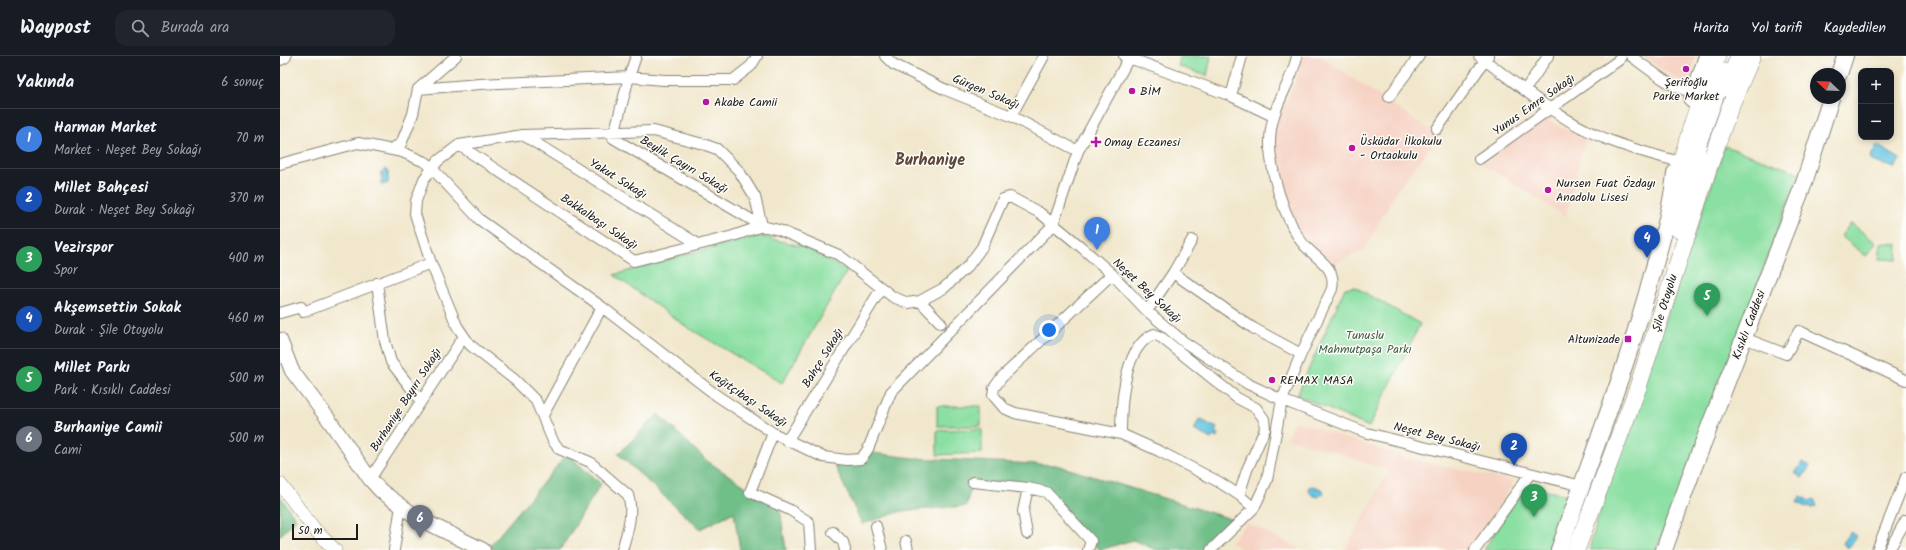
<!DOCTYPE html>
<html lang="tr">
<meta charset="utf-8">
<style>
:root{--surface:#171b24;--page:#20242c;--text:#f1f3f6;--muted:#9ea1a6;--line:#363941;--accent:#d690ce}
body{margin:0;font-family:Kalam,sans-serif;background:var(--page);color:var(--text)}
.controls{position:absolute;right:12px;top:12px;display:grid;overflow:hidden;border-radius:8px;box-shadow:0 2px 6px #0003}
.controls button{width:36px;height:36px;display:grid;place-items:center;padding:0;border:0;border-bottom:1px solid var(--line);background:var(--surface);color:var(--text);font:20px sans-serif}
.compass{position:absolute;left:1530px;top:12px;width:36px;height:36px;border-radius:50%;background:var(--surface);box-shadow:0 2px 6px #0003;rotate:293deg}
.scale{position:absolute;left:12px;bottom:10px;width:66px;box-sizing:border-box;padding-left:4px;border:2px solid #1c1c1c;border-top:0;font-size:11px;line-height:14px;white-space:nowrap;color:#1c1c1c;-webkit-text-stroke:3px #fdfcf7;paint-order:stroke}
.you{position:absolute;left:769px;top:274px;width:14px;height:14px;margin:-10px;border:3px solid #fff;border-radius:50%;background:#1a73e8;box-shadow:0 0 0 6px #1a73e833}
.badge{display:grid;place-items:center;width:26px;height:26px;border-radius:50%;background:var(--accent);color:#fff;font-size:13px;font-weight:700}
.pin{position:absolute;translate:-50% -33px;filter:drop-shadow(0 1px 2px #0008)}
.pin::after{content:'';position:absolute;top:21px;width:14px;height:12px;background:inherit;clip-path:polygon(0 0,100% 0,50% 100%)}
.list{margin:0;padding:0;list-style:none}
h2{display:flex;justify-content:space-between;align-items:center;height:52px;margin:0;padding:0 16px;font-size:17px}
h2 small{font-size:13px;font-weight:400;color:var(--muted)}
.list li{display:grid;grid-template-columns:26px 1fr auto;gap:12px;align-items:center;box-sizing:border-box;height:60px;padding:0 16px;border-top:1px solid var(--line)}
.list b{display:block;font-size:15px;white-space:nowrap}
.list p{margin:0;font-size:13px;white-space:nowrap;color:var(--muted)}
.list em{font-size:13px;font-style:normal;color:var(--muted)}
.icon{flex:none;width:22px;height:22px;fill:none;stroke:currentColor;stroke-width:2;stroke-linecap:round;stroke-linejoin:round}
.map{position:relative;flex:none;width:1626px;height:494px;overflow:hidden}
header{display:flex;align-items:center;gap:24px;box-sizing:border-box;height:56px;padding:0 20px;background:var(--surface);border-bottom:1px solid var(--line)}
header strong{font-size:19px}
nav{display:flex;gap:22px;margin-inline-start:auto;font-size:14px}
.search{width:280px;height:36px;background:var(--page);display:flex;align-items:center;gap:10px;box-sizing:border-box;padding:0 14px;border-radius:12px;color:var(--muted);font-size:15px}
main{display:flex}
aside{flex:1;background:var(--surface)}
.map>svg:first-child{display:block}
</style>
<header>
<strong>Waypost</strong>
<div class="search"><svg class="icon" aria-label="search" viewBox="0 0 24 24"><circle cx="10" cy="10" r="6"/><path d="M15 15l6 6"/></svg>Burada ara</div>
<nav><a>Harita</a><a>Yol tarifi</a><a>Kaydedilen</a></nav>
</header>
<main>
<aside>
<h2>Yakında<small>6 sonuç</small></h2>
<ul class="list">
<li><span class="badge" style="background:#3f7fe0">1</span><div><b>Harman Market</b><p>Market · Neşet Bey Sokağı</p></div><em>70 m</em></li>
<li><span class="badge" style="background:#1a4fb4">2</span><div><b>Millet Bahçesi</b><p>Durak · Neşet Bey Sokağı</p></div><em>370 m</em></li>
<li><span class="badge" style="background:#2e9e5b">3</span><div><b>Vezirspor</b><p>Spor</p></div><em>400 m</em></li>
<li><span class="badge" style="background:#1a4fb4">4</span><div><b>Akşemsettin Sokak</b><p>Durak · Şile Otoyolu</p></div><em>460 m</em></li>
<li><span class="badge" style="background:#2e9e5b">5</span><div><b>Millet Parkı</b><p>Park · Kısıklı Caddesi</p></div><em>500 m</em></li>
<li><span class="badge" style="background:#6b7280">6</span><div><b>Burhaniye Camii</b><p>Cami</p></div><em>500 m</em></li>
</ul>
</aside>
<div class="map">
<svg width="1626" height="494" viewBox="0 0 1626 494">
<rect width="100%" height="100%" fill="#fdfcf7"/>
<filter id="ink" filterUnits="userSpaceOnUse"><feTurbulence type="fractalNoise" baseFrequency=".025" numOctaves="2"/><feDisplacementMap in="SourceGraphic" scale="8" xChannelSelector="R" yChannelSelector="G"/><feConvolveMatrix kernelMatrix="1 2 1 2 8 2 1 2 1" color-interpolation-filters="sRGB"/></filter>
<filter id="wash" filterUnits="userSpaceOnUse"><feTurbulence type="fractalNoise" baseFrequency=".012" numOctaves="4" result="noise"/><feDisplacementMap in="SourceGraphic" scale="16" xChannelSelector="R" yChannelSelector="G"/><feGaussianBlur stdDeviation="0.9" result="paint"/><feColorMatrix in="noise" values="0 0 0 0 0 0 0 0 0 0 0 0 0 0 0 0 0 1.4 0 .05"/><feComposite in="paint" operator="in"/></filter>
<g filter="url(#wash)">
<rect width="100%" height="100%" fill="#f1e7cc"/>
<path fill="#f6d2c3" d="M1022 0H1040L1159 80 1117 134 1084 194 1053 208 1028 187 1015 165 995 105 994 72 1018 18Z
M1361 0H1416L1408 29 1397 24Z
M1266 63 1305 84 1286 160 1202 108Z
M1014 365 1126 402 1234 425 1192 494H1065L1109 415 1055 396 1006 382Z
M967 467 1022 494H964L950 486Z"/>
<path fill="#8adfa2" stroke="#537e5f" d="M900 0H931L927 20 898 10Z
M1445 90 1519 117 1423 375 1376 494H1309L1323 443Z
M1571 167 1596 187 1586 200 1561 180Z
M480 180 525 191 567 215 502 327 407 271 334 219 411 197Z
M1601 187 1618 188 1617 204 1599 203Z
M1075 231 1140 268 1089 371 1017 339 1065 232Z
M657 350H701V370H657Z
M702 373V397L657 399V374Z
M1245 429 1292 441 1271 494H1204Z"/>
<path fill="#6fbe88" stroke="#466d52" d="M378 358 427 405 500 453 506 494H460L454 456 420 473 338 398Z
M592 397 634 402 776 409 951 463 921 494H876L853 484 820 494 762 434 691 430 686 450 622 455 582 468 553 406Z
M287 398 321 428 280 494H217L209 491Z
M0 440 16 463 0 480Z"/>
<path fill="#63c3e1" stroke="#40707e" d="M1597 89 1620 103 1615 112 1594 106 1590 102Z
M105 113 108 115V127L102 129 101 127 102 121 100 117Z
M919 363 937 372 935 376 939 378 937 382 933 380 931 383 914 374Z
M1523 406 1530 410 1522 422 1515 417Z
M1034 430 1043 434 1044 437 1038 441 1032 439 1028 434 1029 431Z
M1521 440 1529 445 1534 443 1537 450 1532 452 1529 450 1527 452 1517 446Z
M1571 476 1577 480 1569 491H1566L1563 487Z"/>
</g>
<g filter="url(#ink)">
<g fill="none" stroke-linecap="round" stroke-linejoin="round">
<g stroke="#868274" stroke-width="12">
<path id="minor" d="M356 0 349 21 333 82 482 170 499 174 559 199 613 241 628 247 640 245 664 232 688 210 702 191 723 143 730 141 760 157 800 190 832 218 867 255 904 286 968 328 1002 344 1087 377 1302 430
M605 0 613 8 666 34 731 60 798 95
M844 0 951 40 993 60
M1199 0C1239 29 1278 64 1324 82 1347 92 1372 98 1396 105
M1351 0C1361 7 1401 40 1412 34L1416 29
M138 33 200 28 349 21 384 24H453L471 10 477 0
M1245 34 1268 0
M951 40 962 0
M1109 41 1139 0
M731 60 764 0
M1157 73 1208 0
M243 79 418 188
M179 89 354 205 453 180 482 170
M110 93 121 88 133 58 138 33 176 0
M1199 103 1339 4 1341 0
M0 108 78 87 122 96 147 107 200 164 322 251 436 339 493 377 543 401 567 404 581 403 588 393 611 336 773 169 798 95 850 0
M893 217 973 272 1021 298
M832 218 722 321 714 332 713 339 724 352 735 357 841 378 879 395 939 426 959 439 974 452
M97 227 105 285 111 306 141 345
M640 245 661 267
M867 255 893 217 912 184
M0 257 21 251 23 256 151 207
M1464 282 1506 298 1519 275 1626 324
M263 359 322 251
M493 377 470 436 510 454 529 466 531 494
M841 378C841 349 843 291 874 278L882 282 957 342 976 352 984 363 985 373 967 414 959 439
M507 385 601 233
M90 423 184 280
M693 426 748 432 766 436 811 485 808 494
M596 470 602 494
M553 476 563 486 565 494
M747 478 743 455 748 432
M626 485 628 494
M114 494 121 450
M342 494C347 477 354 456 348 439L310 406 279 393 273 385 256 345 235 324 190 289 177 270 151 207 135 158 136 145 144 123 158 105 179 89 243 79 374 75 423 88 437 93 459 115 475 141 482 170
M931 494 974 452 987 424 1002 344 1021 298 1052 233C1056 212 1041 206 1027 192 1021 187 1017 179 1013 172 1003 152 994 125 991 102 989 88 990 73 994 60 1000 39 1013 22 1017 0
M1195 494 1250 418
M1597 494 1626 421
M1609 494 1626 464"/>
</g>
<g stroke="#868274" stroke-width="14">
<path id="tertiary" d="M0 428 35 474 55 494"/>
</g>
<g stroke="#868274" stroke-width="16">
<path id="secondary" d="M0 2 4 0
M0 284 12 315 49 364 90 423 101 435 138 462 203 494"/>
</g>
<g stroke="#868274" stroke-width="18">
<path id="primary" d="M1559 18 1565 0
M1412 44 1427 0
M1279 494C1311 401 1348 310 1373 215 1382 183 1392 150 1395 117
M1384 494 1413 413 1524 127 1551 42"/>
</g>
<g stroke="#868274" stroke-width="18">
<path id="trunk" d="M1447 32 1459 0
M1394 130 1414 63 1437 0
M1398 173 1419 84 1444 16
M1296 494 1358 331 1428 113 1450 51 1472 0"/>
</g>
<use href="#minor" stroke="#fff" stroke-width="10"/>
<use href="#tertiary" stroke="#fff" stroke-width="13"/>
<use href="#secondary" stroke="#fff" stroke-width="14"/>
<use href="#primary" stroke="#fff" stroke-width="16"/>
<use href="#trunk" stroke="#fff" stroke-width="17"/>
</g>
</g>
<g fill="#b5179e" stroke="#fdfcf7" stroke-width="1.5">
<circle cx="1406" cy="13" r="4"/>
<circle cx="852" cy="35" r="4"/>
<circle cx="426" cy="46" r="4"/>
<path d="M814 80h4v4h4v4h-4v4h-4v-4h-4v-4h4z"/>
<circle cx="1072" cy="92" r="4"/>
<circle cx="1268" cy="134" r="4"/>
<rect x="1344" y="279" width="8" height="8" rx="2"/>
<circle cx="992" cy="324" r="4"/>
</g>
<g text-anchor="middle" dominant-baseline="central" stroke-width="3" stroke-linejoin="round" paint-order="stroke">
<g font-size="12" fill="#1c1c1c" stroke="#fdfcf7" text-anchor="start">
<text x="1406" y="26" text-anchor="middle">Şerifoğlu<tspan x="1406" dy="14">Parke Market</tspan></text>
<text x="860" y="35">BİM</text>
<text x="434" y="46">Akabe Camii</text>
<text x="1080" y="85">Üsküdar İlkokulu<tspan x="1080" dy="14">- Ortaokulu</tspan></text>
<text x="824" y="86">Omay Eczanesi</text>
<text x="1276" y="127">Nursen Fuat Özdayı<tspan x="1276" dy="14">Anadolu Lisesi</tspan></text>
<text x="1340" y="283" text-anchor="end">Altunizade</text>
<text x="1000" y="324">REMAX MASA</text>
</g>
<g font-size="12" fill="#1c1c1c" stroke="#fdfcf7">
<text transform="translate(706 36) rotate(23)">Gürgen Sokağı</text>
<text transform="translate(1254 49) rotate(-35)">Yunus Emre Sokağı</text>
<text transform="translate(404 109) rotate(31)">Beylik Çayırı Sokağı</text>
<text transform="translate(338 123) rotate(32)">Yakut Sokağı</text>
<text transform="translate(319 166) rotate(34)">Bakkalbaşı Sokağı</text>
<text transform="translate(867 235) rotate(43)">Neşet Bey Sokağı</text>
<text transform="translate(1385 247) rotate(-73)">Şile Otoyolu</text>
<text transform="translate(1469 269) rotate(-69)">Kısıklı Caddesi</text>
<text transform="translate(543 302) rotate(-58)">Bahçe Sokağı</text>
<text transform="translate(468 343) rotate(34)">Kağıtçıbaşı Sokağı</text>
<text transform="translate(126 344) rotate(-57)">Burhaniye Bayırı Sokağı</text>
<text transform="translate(1157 381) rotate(14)">Neşet Bey Sokağı</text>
</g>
<g font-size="12" fill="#42604b" stroke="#fdfcf7">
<text x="1085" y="279">Tunuslu<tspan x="1085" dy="14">Mahmutpaşa Parkı</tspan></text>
</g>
<g font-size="16" font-weight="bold" fill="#5e463c" stroke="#fdfcf7">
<text x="650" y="104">Burhaniye</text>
</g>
</g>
</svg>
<div class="controls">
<button>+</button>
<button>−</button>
</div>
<svg class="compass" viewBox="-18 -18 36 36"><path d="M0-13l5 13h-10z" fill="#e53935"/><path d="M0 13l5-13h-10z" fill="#9ea1a6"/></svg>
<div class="scale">50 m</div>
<div class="you"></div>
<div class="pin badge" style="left:817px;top:194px;background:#3f7fe0">1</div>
<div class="pin badge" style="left:1234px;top:410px;background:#1a4fb4">2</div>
<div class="pin badge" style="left:1254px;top:461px;background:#2e9e5b">3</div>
<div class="pin badge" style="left:1367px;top:202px;background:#1a4fb4">4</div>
<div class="pin badge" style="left:1427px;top:260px;background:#2e9e5b">5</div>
<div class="pin badge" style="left:140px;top:482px;background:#6b7280">6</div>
</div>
</main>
